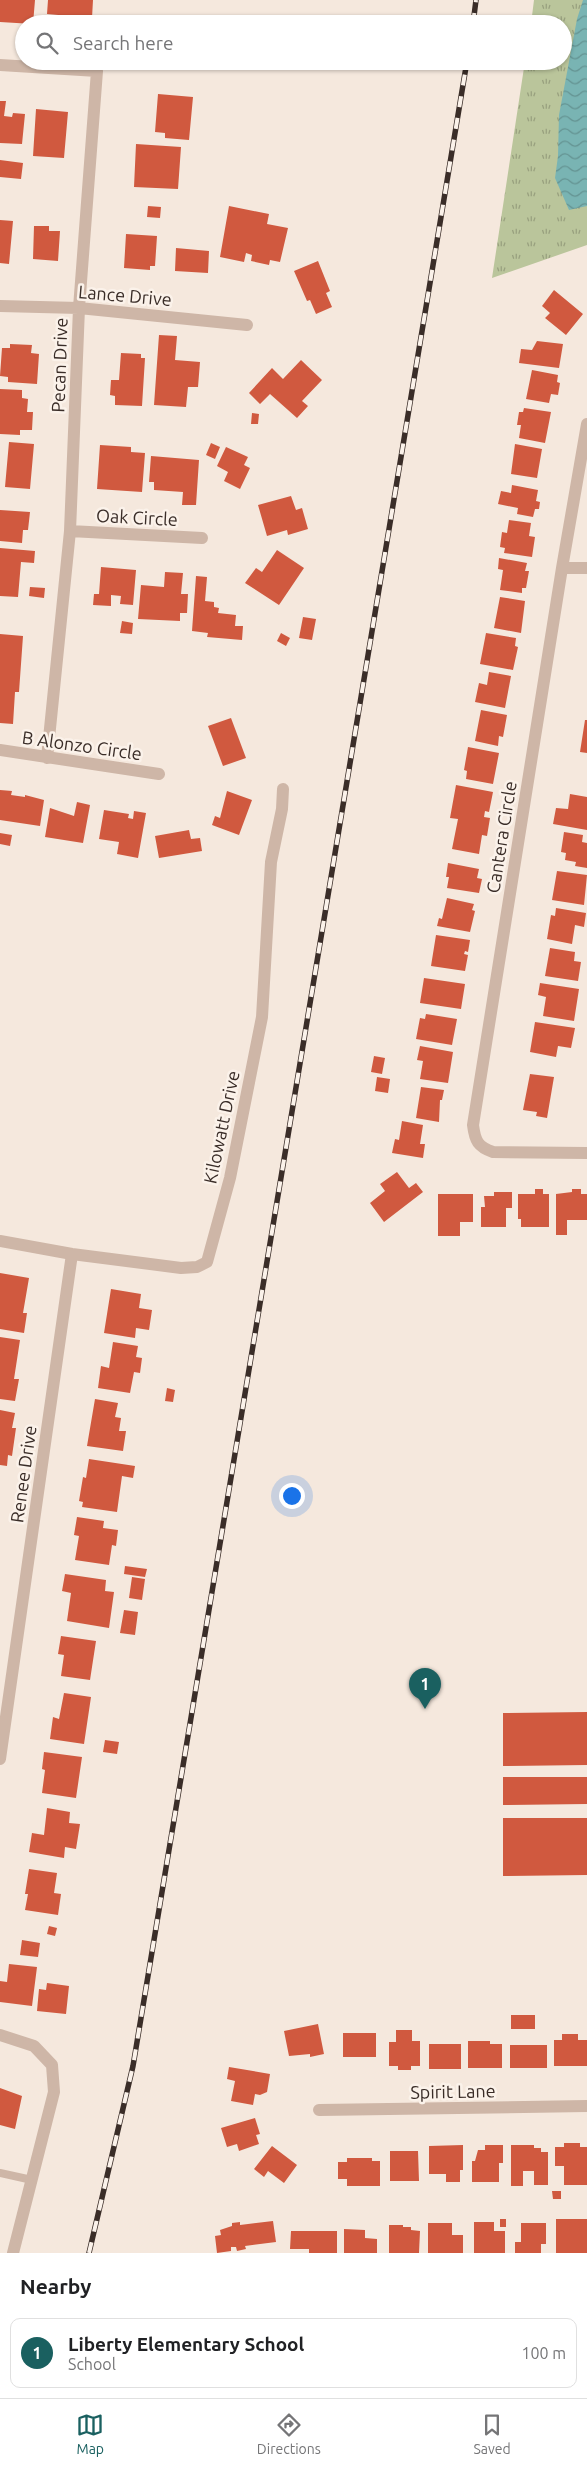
<!DOCTYPE html>
<style>
:root{--surface:#fff;--page:#f6f6f6;--text:#202124;--muted:#757577;--line:#e0e0e0;--accent:#1a6060}
body{margin:0;font-family:Ubuntu,sans-serif;background:var(--page);color:var(--text)}
.you{position:absolute;left:291px;top:1495px;width:18px;height:18px;margin:-12px;border:4px solid #fff;border-radius:50%;background:#1a73e8;box-shadow:0 0 0 8px #1a73e833}
.badge{display:grid;place-items:center;width:32px;height:32px;border-radius:50%;background:var(--accent);color:#fff;font-size:16px;font-weight:700}
.pin{position:absolute;translate:-50% -41px;filter:drop-shadow(0 1px 2px #0008)}
.pin::after{content:'';position:absolute;top:26px;width:18px;height:15px;background:inherit;clip-path:polygon(0 0,100% 0,50% 100%)}
.list{margin:0;padding:0;list-style:none}
h2{display:flex;justify-content:space-between;align-items:center;height:65px;margin:0;padding:0 20px;font-size:21px}
h2 small{font-size:16px;font-weight:400;color:var(--muted)}
.list li{display:grid;grid-template-columns:32px 1fr auto;gap:15px;align-items:center;box-sizing:border-box;height:70px;margin:0 10px 10px;padding:0 10px;border:1px solid var(--line);border-radius:10px}
.list b{display:block;font-size:19px;white-space:nowrap}
.list p{margin:0;font-size:16px;white-space:nowrap;color:var(--muted)}
.list em{font-size:16px;font-style:normal;color:var(--muted)}
.icon{flex:none;width:28px;height:28px;fill:none;stroke:currentColor;stroke-width:2;stroke-linecap:round;stroke-linejoin:round}
.map{position:relative;flex:none;width:587px;height:2253px;overflow:hidden}
.search{position:absolute;background:var(--surface);box-shadow:0 1px 4px #0004;left:15px;right:15px;top:15px;height:55px;display:flex;align-items:center;gap:12px;box-sizing:border-box;padding:0 18px;border-radius:28px;color:var(--muted);font-size:19px}
.sheet{height:145px;background:var(--surface)}
nav{display:flex;justify-content:space-around;align-items:center;box-sizing:border-box;height:70px;border-top:1px solid var(--line);background:var(--surface);font-size:14px;color:var(--muted)}
nav a{display:grid;justify-items:center;gap:2px}
nav .on{color:var(--accent)}
.map>svg:first-child{display:block}
</style>
<div class="map">
<svg width="587" height="2253" viewBox="0 0 587 2253">
<defs>
<pattern id="park-tufts" width="24" height="20" patternUnits="userSpaceOnUse" patternTransform="scale(1.25)"><rect width="24" height="20" fill="#bac59b"/><path d="M3 7l-1-3M5 7V3M7 7l1-3M15 17l-1-3M17 17v-4M19 17l1-3" fill="none" stroke="#98a07e"/></pattern>
<pattern id="water-waves" width="16" height="10" patternUnits="userSpaceOnUse" patternTransform="scale(1.25)"><rect width="16" height="10" fill="#79b4b3"/><path d="M0 5q4-4 8 0t8 0" fill="none" stroke="#649392"/></pattern>
</defs>
<rect width="100%" height="100%" fill="#f5e8dd"/>
<path fill="url(#park-tufts)" d="M534 0H587V245L492 278 525 61H563V24H531Z"/>
<path fill="url(#water-waves)" d="M583 0H587V206L569 210 555 178 558 156 559 115 577 19Z"/>
<path fill="#d0593f" d="M0 0H35L33 24 0 22Z
M48 0H93L92 18 47 14Z
M158 94 193 97 189 140 165 138V133L155 132Z
M0 101H6L4 116 12 117 13 113 25 114 22 144 0 143Z
M36 109 68 112 64 158 33 156Z
M136 144 181 147 178 189 134 187Z
M0 160 23 163 21 179 0 177Z
M148 206 161 207 160 218 147 217Z
M229 206 269 214 267 224 288 228 280 262 270 260 269 265 251 261 252 255 246 253 244 262 220 257Z
M0 220 13 221 9 264 0 263Z
M34 226H49V231H60L58 261 33 259Z
M126 234 157 236 155 266H150V270L124 268Z
M176 248 209 251 208 273 175 271Z
M318 261 330 291 326 293 332 307 316 314 310 300 307 301 294 271Z
M554 290 583 314 566 335 545 318 550 313 542 306Z
M159 335 177 336 175 360 200 362 198 387H188L186 407 154 405Z
M537 341 563 344 559 368 519 363 521 349 532 350Z
M10 344 32 345 31 353 39 354 37 384 8 382V377L0 376 2 348H10Z
M121 353 141 354V358H145L142 406 115 405V396L110 395 111 380H119Z
M301 360 322 380 302 401 308 406 297 418 270 394 260 404 249 393 272 368 283 379Z
M532 370 558 375 557 382 560 383 558 395 551 394 549 403 526 399Z
M0 389 22 390V398L28 399 27 412H33L32 430H20V435L0 434Z
M524 408 551 412 545 443 519 438 521 425H517L519 412H523Z
M252 413 259 414 258 424H251Z
M9 442 34 444 30 489 5 487Z
M211 443 220 447 215 459 206 455Z
M515 444 542 449 537 478 511 474Z
M100 445 131 447V452L145 453 142 492 97 489Z
M226 447 248 457 244 465 250 468 240 489 224 481 228 472 217 466Z
M151 456 199 460 196 505H182L183 492 154 490V482H149Z
M512 485 538 490 536 501 540 502 539 509H535L533 517 517 514 518 508 498 504 501 491 511 493Z
M291 496 296 510 302 508 308 529 288 535 287 530 267 536 258 505Z
M0 510 30 512 28 530H23L22 543 0 541Z
M509 520 531 523 529 536 535 537 532 557 504 553 505 548 500 547 502 532 507 533Z
M0 548 35 551 34 563 21 562 18 597 0 596Z
M277 550 304 568 279 605 245 583 256 568 262 572Z
M499 558 527 563 525 571H529L526 588H522V593L500 590 503 570 498 569Z
M101 567 136 570 133 605 120 604 121 596 111 595V606L93 605 94 594H99Z
M165 572 183 573 181 594H188L187 613H180V621L138 619 141 585 164 587Z
M196 576 207 577 205 601 214 602V607L219 608 218 613 236 615 235 626H243L242 640 207 637 208 633 192 631Z
M30 587 45 588 44 598 29 596Z
M500 597 525 601 521 633 494 628Z
M303 617 316 619 312 640 299 638Z
M122 621 133 623 132 634 120 633Z
M281 633 290 638 286 646 277 641Z
M486 633 516 638 515 646 518 647 513 670 480 664Z
M0 634 23 636 19 692H15L13 724 0 723Z
M489 672 511 676 505 708 475 702 479 683 487 685Z
M481 710 507 715 503 737 499 736 498 746 475 741Z
M231 718 246 758 223 766 208 726Z
M585 720H587V753L580 752Z
M468 747 499 753 493 784 466 779 467 771 464 770Z
M456 785 493 792 489 812 485 811 484 817 490 818 487 836 482 835 479 854 452 849 458 819 450 818Z
M0 790 12 791 11 795 25 797V795L44 800 40 826 0 820Z
M227 791 252 800 239 835 212 825 215 816 220 818Z
M570 794 587 797V830L553 824 556 808 568 809Z
M77 802 90 805 83 843 45 837 50 808 74 816Z
M104 810 129 814 128 818 133 819 134 811 146 813 138 858 117 854 119 842 99 839Z
M189 830 191 839 200 838 202 851 159 858 155 836Z
M564 832 583 835 582 842 587 843V868L575 866 576 862 565 860 566 853 561 852Z
M0 833 12 835 10 846 0 844Z
M448 863 479 869 477 878 482 879 479 893 447 888 449 877H446Z
M557 871 587 875 584 905 552 900Z
M447 898 474 904 472 910 475 911 470 932 437 926 439 918 442 919Z
M556 908 586 913 584 927 575 925 572 944 547 939 551 915 555 916Z
M436 935 470 940 468 952 465 951 464 954 468 955 465 971 431 966Z
M550 948 575 952 574 961 581 962 578 981 545 976Z
M424 978 465 984 461 1009 420 1003Z
M540 983 579 989 574 1021 543 1016 546 997 538 995Z
M426 1014 457 1019 452 1045 416 1039 420 1018 425 1019Z
M535 1022 575 1028 571 1048 558 1046 556 1057 530 1052Z
M420 1046 453 1052 448 1083 420 1079 423 1061 417 1060Z
M374 1056 385 1058 382 1074 371 1072Z
M530 1074 554 1077 547 1118 536 1116 537 1112 523 1110Z
M377 1077 390 1079 388 1093 375 1091Z
M421 1087 444 1090 442 1100H440L439 1122 416 1118Z
M402 1121 423 1125 420 1144H425L423 1158 392 1153 395 1139 399 1140Z
M397 1172 409 1188 416 1183 423 1192 384 1222 370 1203 385 1191 380 1184Z
M535 1189H543V1194H549V1227H521V1219H518V1194H535Z
M572 1189H581V1194H587V1220H567V1235H556V1194L572 1192Z
M494 1192H512V1208H506V1227H481V1207H485L484 1196H494Z
M438 1194H473V1222H460V1236H438Z
M0 1273 29 1278 23 1313H27L24 1333 0 1329Z
M111 1289 141 1294 139 1308 152 1310 149 1330 136 1328 135 1338 104 1333Z
M0 1337 20 1340 14 1379H19L15 1401 0 1399Z
M113 1342 138 1346 136 1357 142 1358 140 1373 134 1372 130 1393 98 1388 101 1366 109 1368Z
M167 1388 175 1390 173 1402 165 1401Z
M95 1399 118 1403 115 1417 121 1418 119 1431H126L123 1451 87 1446Z
M0 1410 15 1413 12 1428H16L12 1456 8 1455 7 1466 0 1465Z
M89 1459 135 1466 133 1478 122 1476 117 1512 82 1507 83 1502 79 1501 83 1477 86 1478Z
M77 1517 104 1521 103 1528 118 1530 116 1546 112 1545 109 1565 75 1560 79 1536 74 1535Z
M125 1566 147 1569 145 1577 124 1574Z
M65 1574 106 1580 105 1591 114 1592 109 1628 67 1621 71 1593 62 1591Z
M132 1577 145 1579 142 1600 129 1598Z
M124 1610 138 1612 135 1635 120 1633Z
M61 1636 96 1641 90 1680 61 1676 64 1655 58 1654Z
M64 1693 91 1697 84 1744 50 1739 53 1717 59 1719Z
M587 1712V1765L503 1766V1713Z
M105 1740 119 1742 117 1754 103 1752Z
M44 1752 82 1757 76 1798 42 1793 45 1770 42 1769Z
M503 1777H587V1804L503 1805Z
M47 1808 70 1812 69 1823 80 1824 76 1849 65 1847 64 1858 29 1852 32 1833 44 1835Z
M503 1818H587V1875L503 1876Z
M29 1869 57 1873 54 1893 61 1894 58 1915 25 1910 28 1894H25Z
M49 1926 57 1928 55 1936 47 1934Z
M22 1940 40 1943 38 1957 20 1955Z
M9 1964 37 1967 32 2006 0 2002V1981L7 1982Z
M47 1983 69 1986 66 2014 37 2011 39 1989 46 1990Z
M511 2015H535V2029H511Z
M318 2024 324 2054 310 2057V2054L289 2056 284 2031Z
M396 2030H412V2041H420V2066H411V2070H398V2066H389V2042H396Z
M343 2033H376V2057H343Z
M562 2034H578V2040H587V2066H554V2040H562Z
M468 2041H490V2044H502V2068H468Z
M429 2044H461V2069H429Z
M510 2045H547V2068H510Z
M229 2067 270 2074 267 2092 260 2095 255 2094 253 2105 231 2101 235 2081 227 2079Z
M0 2088 22 2096 15 2129 0 2125Z
M255 2118 260 2134 256 2135 259 2144 239 2151 237 2144 227 2147 221 2128Z
M564 2143H580V2147H587V2185H564V2166H555V2147H564Z
M463 2145V2170H460V2182H446V2174H429V2146Z
M485 2145H503V2163H499V2182H472V2161H475L478 2150H485Z
M511 2145H534V2148H541V2152H548V2185H534V2171H523V2186H511Z
M272 2146 297 2165 284 2183 268 2171 264 2177 254 2169Z
M390 2151H418L419 2181H390Z
M347 2158H372V2161H380V2186H347V2179H338V2162H347Z
M552 2191H561V2199H553Z
M500 2219H506V2227H500Z
M556 2219H587V2253H556Z
M273 2221 276 2242 245 2246 246 2249 237 2251 236 2247H231V2251L217 2253 215 2236 221 2235 220 2230 232 2226V2223L240 2222V2225Z
M474 2222H494V2231H505V2253H474Z
M428 2223H452V2235H463V2253H428Z
M521 2223H546V2244H541V2253H515V2242H521Z
M389 2225H403V2227H411V2230L420 2231 419 2253H389Z
M344 2229 365 2230V2238L377 2239V2253H344Z
M291 2231H337V2253H309V2249H290Z"/>
<g fill="none" stroke-linecap="round" stroke-linejoin="round">
<path stroke="#ceb6a7" stroke-width="8" d="M0 2173 32 2180"/>
<path stroke="#ceb6a7" stroke-width="12" d="M0 65 97 71 79 308 70 531 47 758
M0 306 79 308 247 325
M587 424 562 568 473 1125C475 1141 478 1147 493 1152L587 1153
M70 531 202 538
M562 568H587
M0 750 159 774
M0 1241 72 1254 181 1268 197 1267 207 1262 230 1178 262 1017 271 862 282 809 283 789
M0 1759 72 1254
M0 2035 34 2046 52 2065 54 2092 13 2253
M319 2110 587 2106"/>
<g stroke="#3a2d28" stroke-width="5.5">
<path id="rail" d="M473 24 476 0
M89 2253 133 2066 467 61"/>
</g>
<use href="#rail" stroke="#fbf2ea" stroke-width="4" stroke-dasharray="11" stroke-linecap="butt"/>
</g>
<g text-anchor="middle" dominant-baseline="central" stroke-width="5" stroke-linejoin="round" paint-order="stroke">
<g font-size="18" fill="#3a2d28" stroke="#fbf2ea">
<text transform="translate(125 295) rotate(5)">Lance Drive</text>
<text transform="translate(59 365) rotate(-88)">Pecan Drive</text>
<text transform="translate(137 517) rotate(3)">Oak Circle</text>
<text transform="translate(82 745) rotate(8)">B Alonzo Circle</text>
<text transform="translate(501 837) rotate(-81)">Cantera Circle</text>
<text transform="translate(221 1127) rotate(-78)">Kilowatt Drive</text>
<text transform="translate(23 1474) rotate(-82)">Renee Drive</text>
<text transform="translate(453 2091) rotate(-1)">Spirit Lane</text>
</g>
</g>
</svg>
<div class="you"></div>
<div class="pin badge" style="left:425px;top:1709px">1</div>
<div class="search"><svg class="icon" aria-label="search" viewBox="0 0 24 24"><circle cx="10" cy="10" r="6"/><path d="M15 15l6 6"/></svg>Search here</div>
</div>
<section class="sheet">
<h2>Nearby<small></small></h2>
<ul class="list">
<li><span class="badge">1</span><div><b>Liberty Elementary School</b><p>School</p></div><em>100 m</em></li>
</ul>
</section>
<nav>
<a class="on"><svg class="icon" aria-label="map" viewBox="0 0 24 24"><path d="M3 6l6-2 6 2 6-2v14l-6 2-6-2-6 2zM9 4v14M15 6v14"/></svg>Map</a>
<a><svg class="icon" aria-label="directions" viewBox="0 0 24 24"><path d="M12 3l9 9-9 9-9-9zM9 14v-3h6M13 9l2 2-2 2"/></svg>Directions</a>
<a><svg class="icon" aria-label="saved" viewBox="0 0 24 24"><path d="M7 4h10v16l-5-4-5 4z"/></svg>Saved</a>
</nav>
